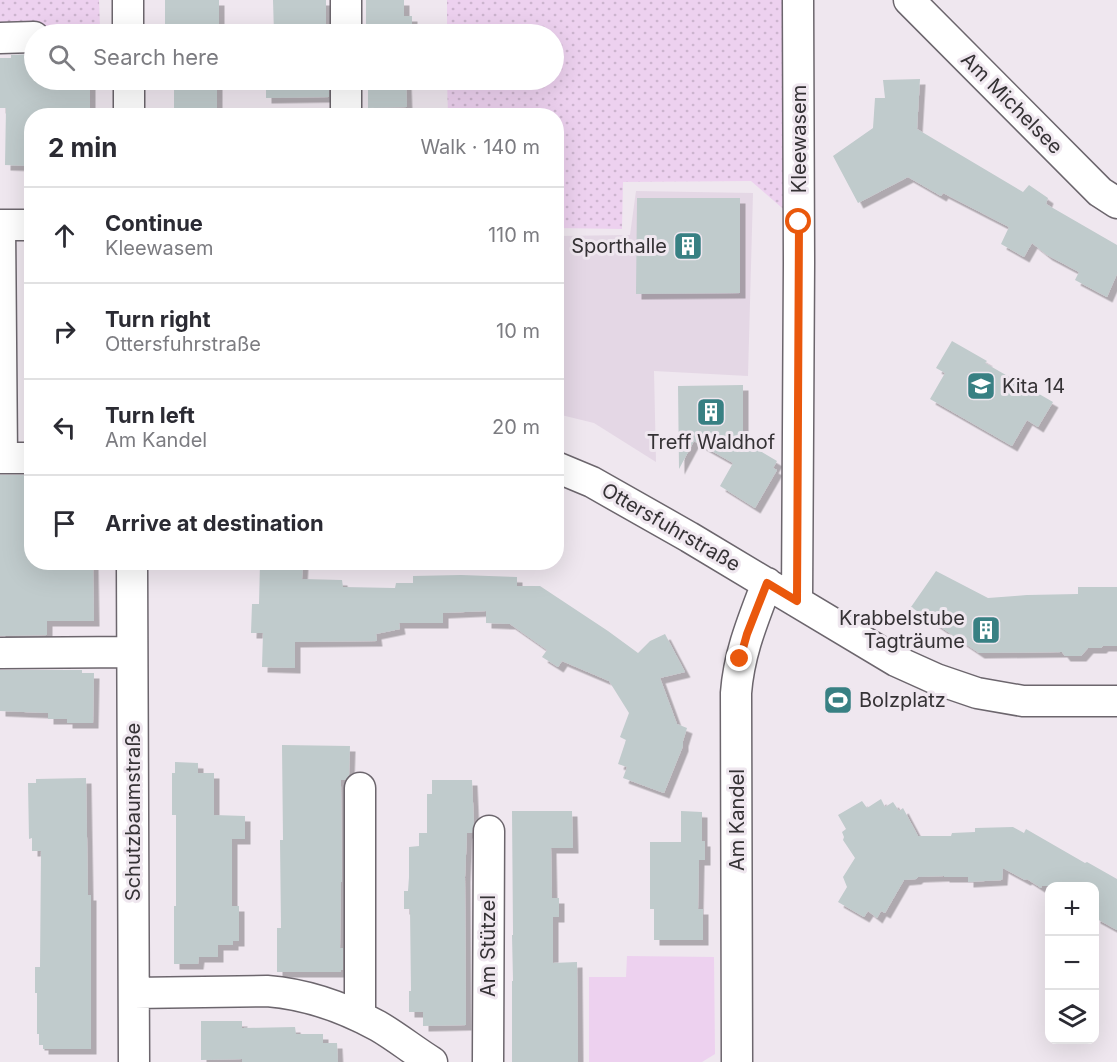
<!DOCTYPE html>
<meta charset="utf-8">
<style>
:root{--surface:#fff;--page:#f2f2f3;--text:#2b2b33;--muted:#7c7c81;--line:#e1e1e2}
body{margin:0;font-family:Inter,sans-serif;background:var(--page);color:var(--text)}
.controls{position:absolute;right:18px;bottom:18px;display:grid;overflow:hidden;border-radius:12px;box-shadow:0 6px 24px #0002}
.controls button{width:54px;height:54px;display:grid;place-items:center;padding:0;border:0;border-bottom:2px solid var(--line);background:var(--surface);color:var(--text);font:30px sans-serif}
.stop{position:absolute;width:18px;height:18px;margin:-14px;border:4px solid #ea580c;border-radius:50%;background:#fff}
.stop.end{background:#ea580c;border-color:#fff;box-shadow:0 2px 6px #0008}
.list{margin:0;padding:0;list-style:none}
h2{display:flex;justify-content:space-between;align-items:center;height:78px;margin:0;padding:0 24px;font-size:26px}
h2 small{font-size:20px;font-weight:400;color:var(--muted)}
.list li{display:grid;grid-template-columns:39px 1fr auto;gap:18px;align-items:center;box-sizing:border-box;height:96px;padding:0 24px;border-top:2px solid var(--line)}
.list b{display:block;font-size:22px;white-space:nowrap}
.list p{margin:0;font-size:20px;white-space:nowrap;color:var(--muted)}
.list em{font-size:20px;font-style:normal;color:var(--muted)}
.icon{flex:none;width:33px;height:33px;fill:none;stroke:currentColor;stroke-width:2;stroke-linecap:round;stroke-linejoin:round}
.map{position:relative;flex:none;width:1117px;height:1062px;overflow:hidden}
.search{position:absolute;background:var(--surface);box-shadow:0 6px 24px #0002;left:24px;top:24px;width:540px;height:66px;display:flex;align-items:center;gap:15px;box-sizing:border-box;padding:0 21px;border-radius:33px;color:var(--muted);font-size:22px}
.panel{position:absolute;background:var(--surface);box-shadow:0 6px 24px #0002;left:24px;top:108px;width:540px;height:462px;border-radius:24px}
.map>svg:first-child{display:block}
</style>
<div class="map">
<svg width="1117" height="1062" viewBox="0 0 1117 1062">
<defs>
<pattern id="grass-dots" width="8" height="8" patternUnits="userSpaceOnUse" patternTransform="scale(1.5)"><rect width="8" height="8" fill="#edd1ef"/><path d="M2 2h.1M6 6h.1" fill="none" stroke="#ccb4ce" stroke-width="1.8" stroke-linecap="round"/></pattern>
<filter id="shadow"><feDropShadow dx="5.5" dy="5.5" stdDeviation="0" flood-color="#0004"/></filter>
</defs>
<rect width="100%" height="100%" fill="#efe7ef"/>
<path fill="#e4d7e5" d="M636 191 753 193 748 376 654 371 656 462 594 423 557 414V236L630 235Z"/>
<path fill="url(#grass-dots)" d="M0 0H99L100 28 0 29Z
M447 0H785L789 214 751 181 623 182 622 229 557 228 556 116 448 115 447 80H554V34H447Z"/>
<path fill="#edd1ef" d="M627 956 714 957 715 1054 702 1062H589V977H626Z"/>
<path fill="#c0cbcc" filter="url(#shadow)" d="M165 0H219V34H165Z
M273 0H326V34H274Z
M366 0H404V16H412V34H366Z
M34 54V80H90V116H32V166L5 165 6 108H0V58H11V55Z
M920 79 917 129 1023 192 1029 185 1048 198 1046 204 1117 245V274L1107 297 1075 280 1079 272 1047 255 1032 243 1024 257 1001 244 1009 227 943 193 941 196 908 177 858 203 833 156 873 128 875 98H885L883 80Z
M174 80H217V116H174Z
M266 80H329V97L266 98Z
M368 80H406L407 107 368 108Z
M637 198H740V293L636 294Z
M952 341 987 361 985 363 1053 402 1038 427 1027 420 1012 446 930 399 945 373 936 368Z
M743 385V441L777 461 773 468 777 470 755 508 720 486 733 463 694 441 679 469 678 386Z
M0 475H32V562H93L94 621H47V635L0 636Z
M260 562H303L302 579 342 580 343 587 395 588 396 583H413V576L461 575 517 577V586H540L608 631 638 653 650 641 665 634 685 672 660 678 677 724 687 728 683 741V746L664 793 623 778 627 767 618 764 626 740 620 737 629 713 609 681 562 661 558 667 542 657 547 650 510 624 486 623V611L443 613V623H399L400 629 376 634 377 641 295 642V668L262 667 263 633H251L252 604H259Z
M936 571 988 598 1027 595 1078 594V587H1117V646H1103L1101 648H1088L1081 656H1065L1062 652 979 653 911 607Z
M0 670H82V673H94L93 723H67V719H48V713L0 711Z
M282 745 350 746 349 775 345 780H341V786L342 882H341L340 948H343V970H341V972H277V928H281L280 840H283Z
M175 762 198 763V773H214V815L245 816V839H232V906H239V941H233V945H218V957H199L198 964H174V906H176V815H172V773H175Z
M86 778 88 895H91V1049H43V1045H39V1034H37V993H35V967H40L41 851H32V838L29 839 28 783H36V779Z
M432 780H472L474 824 472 833H467L465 877 466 1025 423 1026V1012H409V991H411L410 909H404V891H408L409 877V847L419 846V833H427V794H432Z
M881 799 885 807 893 802 899 811 903 808 918 836H951L952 833 975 832V828L1013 827 1024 833 1026 829 1085 863 1087 862 1117 879V930L1095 918V886H1042L1041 888 1027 879 1025 880 1003 868 1002 880 968 882V877H944V876L918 877 916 879 904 880 885 913 881 911 877 918 868 911 864 917 838 902 847 887 843 877 855 858 843 840 844 837 842 832 846 829 838 815 862 801 867 808Z
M512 811H572L573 848H551L552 898H559V917H553V963L577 962 578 1062H512V981H513L512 935H513Z
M681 811 702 812V841H705V860H699L698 909H703V940H654V909H650V842H681Z
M201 1021H242V1028L295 1027 296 1034H323V1043H337L338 1062H242V1059L201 1060Z"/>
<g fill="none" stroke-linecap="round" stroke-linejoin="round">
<g stroke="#6c666d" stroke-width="33">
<path id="minor" d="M128 0V34
M909 0 1100 192 1117 203
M346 34V0
M0 38 34 37
M129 80V116
M346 116V80
M0 225 2 458
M0 225H32
M0 458H32
M556 467 592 482 689 537 896 661 936 679 977 693 1023 701H1117
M132 562 134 1062
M797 601 799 263 798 0
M0 653 132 652
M134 993 267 991C306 994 343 1007 378 1026 397 1037 414 1051 432 1062
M360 1017V788
M488 1062 489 831
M737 1062 736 693C739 653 753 620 767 583"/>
</g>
<use href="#minor" stroke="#fff" stroke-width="30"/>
</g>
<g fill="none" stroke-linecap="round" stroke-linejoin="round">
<path stroke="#ea580c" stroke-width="8" d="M740 659 747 634 767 583 797 601 799 222"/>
</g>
<defs>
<g id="building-square" transform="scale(1.5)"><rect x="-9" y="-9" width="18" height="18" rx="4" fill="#388083" stroke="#efe7ef"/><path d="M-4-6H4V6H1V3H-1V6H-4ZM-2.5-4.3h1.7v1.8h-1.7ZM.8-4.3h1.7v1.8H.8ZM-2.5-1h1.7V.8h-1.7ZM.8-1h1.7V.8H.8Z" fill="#fff"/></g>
<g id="school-square" transform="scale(1.5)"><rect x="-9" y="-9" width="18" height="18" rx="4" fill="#388083" stroke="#efe7ef"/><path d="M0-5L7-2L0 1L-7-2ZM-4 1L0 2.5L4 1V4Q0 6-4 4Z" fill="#fff"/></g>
<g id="stadium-square" transform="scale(1.5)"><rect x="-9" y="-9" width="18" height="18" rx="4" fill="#388083" stroke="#efe7ef"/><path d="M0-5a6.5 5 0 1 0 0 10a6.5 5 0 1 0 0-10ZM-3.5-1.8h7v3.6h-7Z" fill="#fff"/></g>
</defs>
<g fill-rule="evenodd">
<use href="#building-square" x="688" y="246"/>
<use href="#school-square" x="981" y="386"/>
<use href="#building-square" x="711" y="412"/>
<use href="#building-square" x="986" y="630"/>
<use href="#stadium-square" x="838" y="700"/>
</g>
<g text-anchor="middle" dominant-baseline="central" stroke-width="6" stroke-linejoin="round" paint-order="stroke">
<g font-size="20" fill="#353235" stroke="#efe7ef">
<text transform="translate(1012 103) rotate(45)">Am Michelsee</text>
<text transform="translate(799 139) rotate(-90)">Kleewasem</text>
<text transform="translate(671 527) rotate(30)">Ottersfuhrstraße</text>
<text transform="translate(133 812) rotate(-90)">Schutzbaumstraße</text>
<text transform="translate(737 820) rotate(-90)">Am Kandel</text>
<text transform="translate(488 946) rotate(-90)">Am Stützel</text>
</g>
<g font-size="20" fill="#353235" stroke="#efe7ef" text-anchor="end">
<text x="667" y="246">Sporthalle</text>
<text x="1002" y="386" text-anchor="start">Kita 14</text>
<text x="711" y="442" text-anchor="middle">Treff Waldhof</text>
<text x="965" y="618">Krabbelstube<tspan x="965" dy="23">Tagträume</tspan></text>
<text x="859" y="700" text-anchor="start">Bolzplatz</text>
</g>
</g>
</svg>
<div class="controls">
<button>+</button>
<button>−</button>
<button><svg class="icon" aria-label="layers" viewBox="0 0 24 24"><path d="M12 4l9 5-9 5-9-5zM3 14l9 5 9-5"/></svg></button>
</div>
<div class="stop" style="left:799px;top:222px"></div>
<div class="stop end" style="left:740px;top:659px"></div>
<div class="search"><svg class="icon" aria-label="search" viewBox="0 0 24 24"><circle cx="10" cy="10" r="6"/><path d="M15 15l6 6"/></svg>Search here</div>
<section class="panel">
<h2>2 min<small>Walk · 140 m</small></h2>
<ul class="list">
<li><svg class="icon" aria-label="ahead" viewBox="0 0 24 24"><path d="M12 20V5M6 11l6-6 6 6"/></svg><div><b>Continue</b><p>Kleewasem</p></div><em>110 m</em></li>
<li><svg class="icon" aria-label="right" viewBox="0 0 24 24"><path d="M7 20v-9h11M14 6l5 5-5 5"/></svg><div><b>Turn right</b><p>Ottersfuhrstraße</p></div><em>10 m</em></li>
<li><svg class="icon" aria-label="left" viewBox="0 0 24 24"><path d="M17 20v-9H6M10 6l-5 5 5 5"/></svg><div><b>Turn left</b><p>Am Kandel</p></div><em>20 m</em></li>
<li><svg class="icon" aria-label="arrive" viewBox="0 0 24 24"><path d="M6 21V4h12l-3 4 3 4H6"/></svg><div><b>Arrive at destination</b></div></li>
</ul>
</section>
</div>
